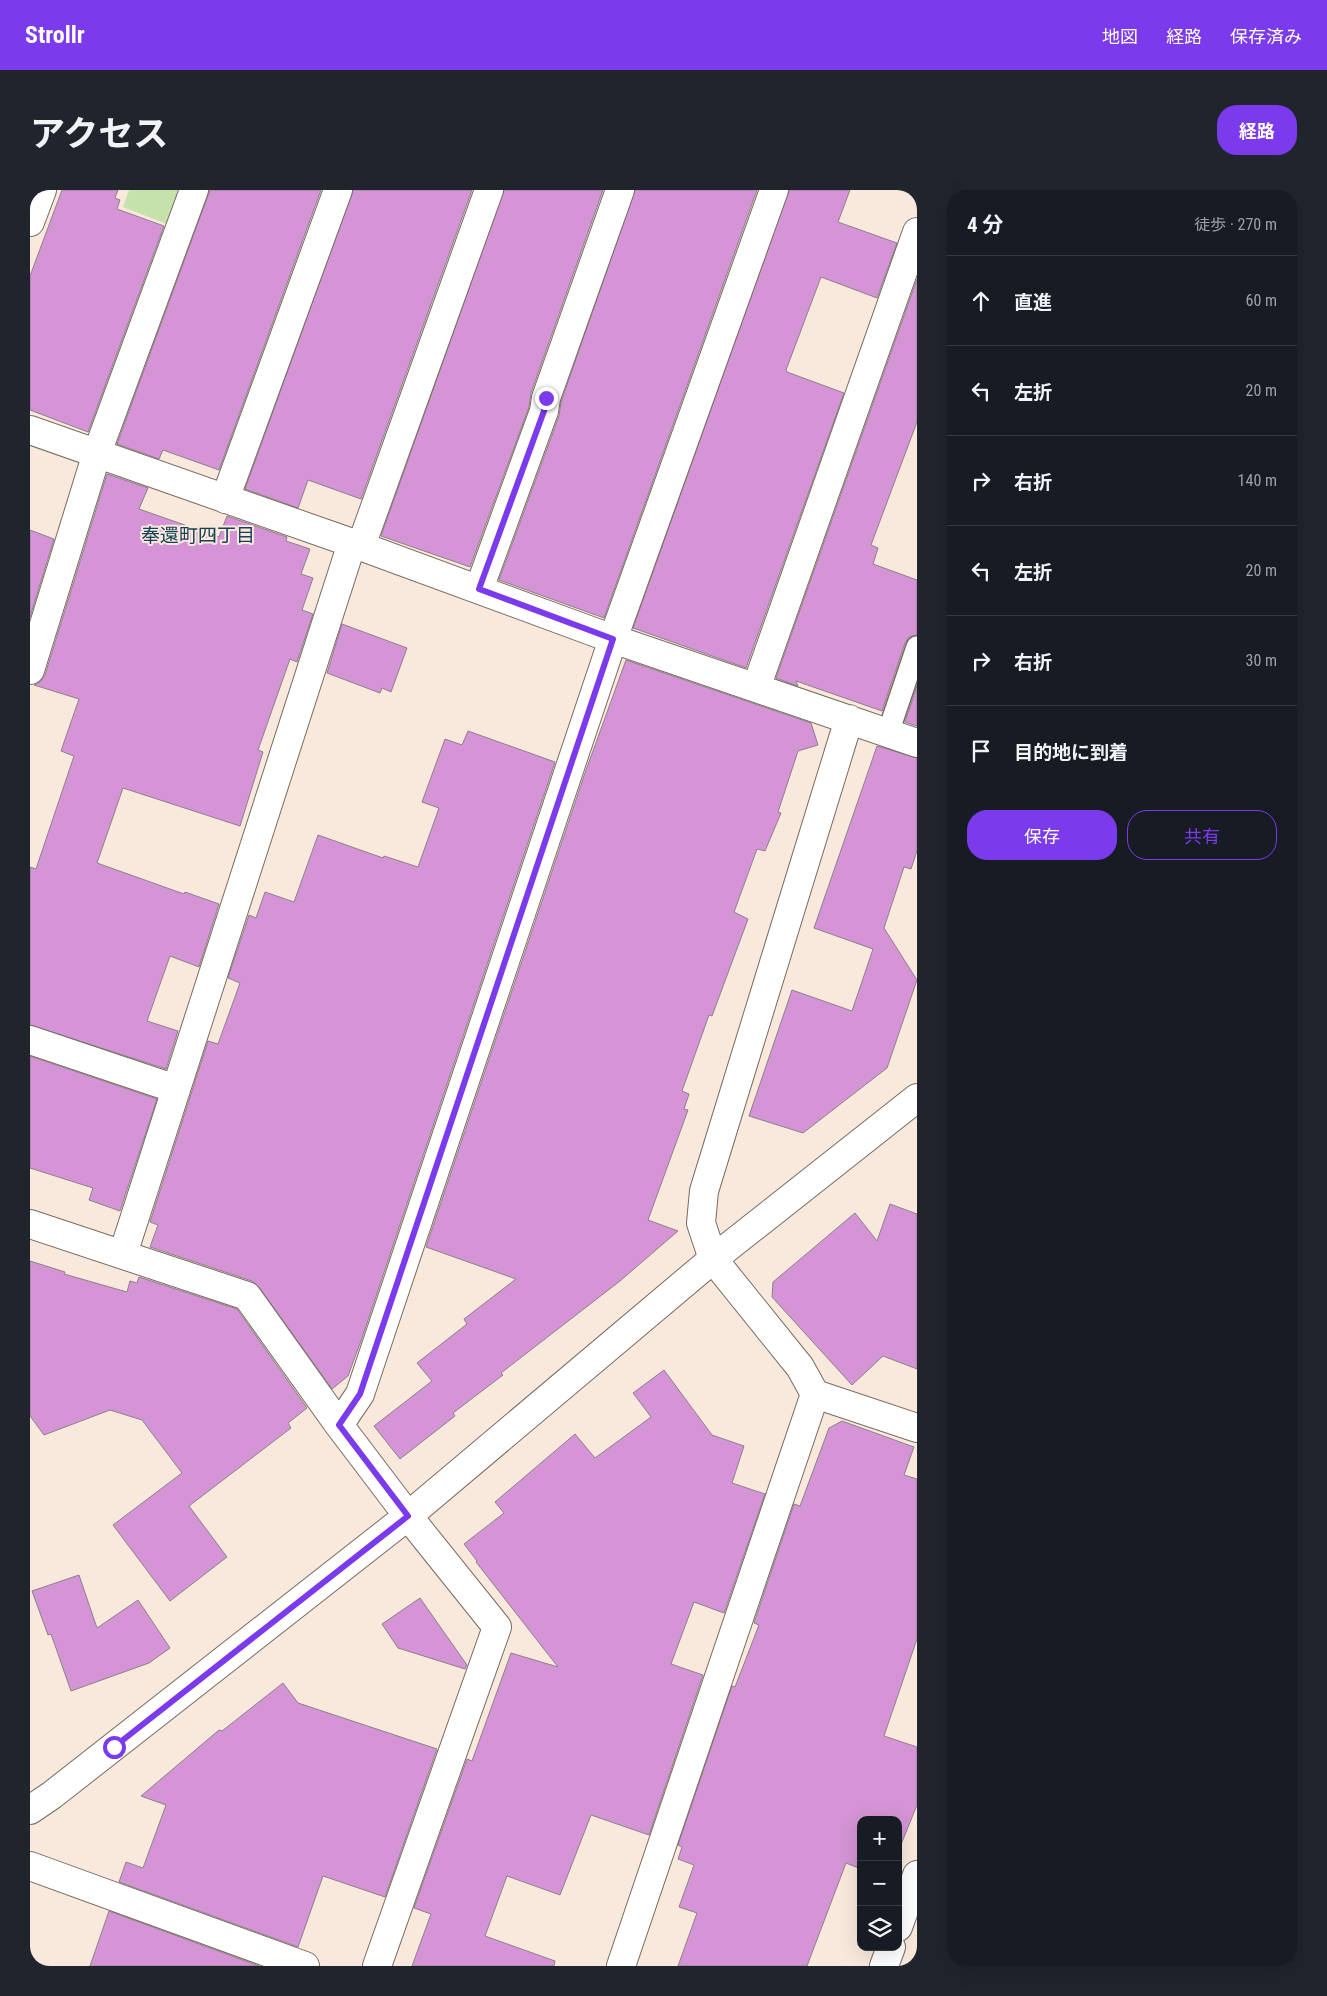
<!DOCTYPE html>
<html lang="ja">
<meta charset="utf-8">
<style>
:root{--surface:#171b24;--page:#20242c;--text:#f1f3f6;--muted:#9ea1a6;--line:#363941;--accent:#7c3aed}
body{margin:0;font-family:"Roboto Condensed","Noto Sans JP",sans-serif;background:var(--page);color:var(--text)}
.controls{position:absolute;right:15px;bottom:15px;display:grid;overflow:hidden;border-radius:10px;box-shadow:0 5px 20px #0002}
.controls button{width:45px;height:45px;display:grid;place-items:center;padding:0;border:0;border-bottom:1px solid var(--line);background:var(--surface);color:var(--text);font:25px sans-serif}
.stop{position:absolute;width:15px;height:15px;margin:-11px;border:4px solid #7c3aed;border-radius:50%;background:#fff}
.stop.end{background:#7c3aed;border-color:#fff;box-shadow:0 1px 5px #0008}
.list{margin:0;padding:0;list-style:none}
h2{display:flex;justify-content:space-between;align-items:center;height:65px;margin:0;padding:0 20px;font-size:21px}
h2 small{font-size:16px;font-weight:400;color:var(--muted)}
.list li{display:grid;grid-template-columns:32px 1fr auto;gap:15px;align-items:center;box-sizing:border-box;height:90px;padding:0 20px;border-top:1px solid var(--line)}
.list b{display:block;font-size:19px;white-space:nowrap}
.list em{font-size:16px;font-style:normal;color:var(--muted)}
.actions{display:flex;gap:10px;padding:15px 20px}
.actions a{flex:1;padding:11px 0;border:1px solid var(--accent);border-radius:20px;text-align:center;font-size:18px;color:var(--accent)}
.actions .main{background:var(--accent);color:#fff}
.icon{flex:none;width:28px;height:28px;fill:none;stroke:currentColor;stroke-width:2;stroke-linecap:round;stroke-linejoin:round}
.map{position:relative;flex:none;width:887px;height:1776px;overflow:hidden;border-radius:20px}
header{display:flex;align-items:center;gap:30px;box-sizing:border-box;height:70px;padding:0 25px;background:var(--accent);color:#fff}
header strong{font-size:24px}
nav{display:flex;gap:28px;margin-inline-start:auto;font-size:18px}
.intro{display:flex;align-items:center;justify-content:space-between;box-sizing:border-box;height:120px;padding:0 30px}
h1{margin:0;font-size:35px}
.button{padding:12px 22px;border-radius:20px;background:var(--accent);color:#fff;font-size:18px;font-weight:700}
main{display:flex;gap:30px;padding:0 30px}
aside{flex:1;background:var(--surface);border-radius:20px;box-shadow:0 5px 20px #0002}
.map>svg:first-child{display:block}
</style>
<header>
<strong>Strollr</strong>
<nav><a>地図</a><a>経路</a><a>保存済み</a></nav>
</header>
<div class="intro"><h1>アクセス</h1><a class="button">経路</a></div>
<main>
<div class="map">
<svg width="887" height="1776" viewBox="0 0 887 1776">
<rect width="100%" height="100%" fill="#f9e9dd"/>
<path fill="#c4e2aa" d="M99 0H156L142 36 93 17Z"/>
<path fill="#d494d5" stroke="#8c808c" d="M32 0H88L85 8 90 10 87 19 134 36 58 242 0 220V86Z
M180 0H291L189 280 133 260 129 269 87 254Z
M323 0H442L331 309 278 290 268 318 215 299Z
M474 0H573L501 203 499 217 440 377 351 346Z
M605 0H727L574 428 469 390 529 226 531 212Z
M759 0H820L808 32 867 53 847 108 791 87 756 180 757 182 814 203 716 478 603 438Z
M887 89V232L841 355 848 358 843 374 887 390V445L879 447 875 453 852 521 766 491 768 496 746 488Z
M77 284 118 298 109 319 189 347 197 326 257 347 256 351 280 359 271 384 283 388 272 420 283 424 267 472 260 469 228 560 233 562 210 636 93 598 67 673 154 704 155 702 189 714 169 777 140 766 117 831 148 841 136 879 0 835V677L6 679 44 566 31 561 49 509 4 495 11 491 15 485Z
M0 340 24 349 0 427Z
M312 434 377 458 361 502 352 498 350 503 297 483Z
M596 470 781 533 788 555 768 561 748 622 751 623 735 661 727 659 704 722 718 729 682 826 679 825 652 901 659 904 654 919 658 920 618 1030 648 1041 590 1091 471 1183 473 1185 423 1223 425 1226 370 1269 344 1236 402 1191 387 1173 437 1134 434 1129 486 1089 396 1057 555 583Z
M887 496V536L875 532Z
M438 541 525 572 331 1151 318 1186 302 1199 229 1097 222 1091 120 1057 128 1035 120 1032 178 851 188 854 210 793 198 788 219 725 226 728 235 702 264 712 288 645 353 668 354 666 388 677 409 618 392 612 415 549 432 555Z
M847 556 887 568V661L881 679 874 677 854 738 887 790 857 878 773 943 719 926 762 800 822 821 843 759 784 738Z
M0 866 127 909 90 1021 59 1010 63 998 0 978Z
M860 1014 887 1024V1179L853 1166 822 1195 742 1107 743 1092 825 1023 847 1051Z
M0 1071 35 1082 34 1084 97 1102 100 1091 107 1093 109 1087 207 1119 277 1218 258 1233 261 1238 159 1316 197 1367 140 1411 83 1335 152 1283 112 1230 80 1220 14 1245 0 1226Z
M634 1180 682 1245 714 1256 702 1293 735 1304 694 1423 664 1412 641 1474 673 1485 619 1645 561 1625 530 1705 477 1686 455 1746 525 1771 524 1776H382L401 1724 384 1718 437 1569 442 1571 481 1463 528 1477 446 1372 447 1371 434 1354 474 1323 465 1312 545 1244 565 1268 621 1227 603 1203Z
M812 1231 884 1257 874 1285 887 1289V1449L854 1546 887 1557V1615L868 1662V1630H831V1679L816 1673 777 1776H648L667 1723 649 1717 664 1675 648 1669 652 1657 648 1655 702 1496 705 1497 729 1435 724 1433 764 1314 770 1316 799 1238Z
M49 1385 67 1438 108 1410 140 1458 119 1473 41 1501 21 1444 18 1445 2 1401Z
M390 1408 437 1475 435 1479 368 1458 352 1434Z
M253 1493 268 1513 407 1559 355 1707 293 1686 268 1757 89 1692 96 1672 113 1678 136 1615 111 1606 189 1540 192 1541Z
M79 1721 229 1776H60Z"/>
<g fill="none" stroke-linecap="round" stroke-linejoin="round">
<g stroke="#786b60" stroke-width="24">
<path id="service" d="M858 543 887 457"/>
</g>
<g stroke="#786b60" stroke-width="30">
<path id="minor" d="M0 32 12 0
M0 240 322 353 583 449 887 553
M195 309 308 0
M331 356 459 0
M449 399 514 221 516 208 590 0
M0 480 67 263 164 0
M726 498 887 42
M819 529 674 1001 671 1033 683 1069 770 1177 785 1204 887 1238
M0 850 146 899
M0 1034 217 1106 309 1235 378 1326 467 1437 347 1776
M93 1064 322 353
M309 1235 330 1204 583 449 744 0
M0 1676 275 1776
M868 1737 887 1685
M591 1776 785 1204
M854 1776 861 1757"/>
</g>
<g stroke="#786b60" stroke-width="30">
<path id="tertiary" d="M0 1620 22 1605 378 1326 683 1069 887 908"/>
</g>
<use href="#service" stroke="#fff" stroke-width="21"/>
<use href="#minor" stroke="#fff" stroke-width="28"/>
<use href="#tertiary" stroke="#fff" stroke-width="28"/>
</g>
<g fill="none" stroke-linecap="round" stroke-linejoin="round">
<path stroke="#7c3aed" stroke-width="6" d="M84 1557 378 1326 309 1235 330 1204 583 449 449 399 514 221 516 208"/>
</g>
<g text-anchor="middle" dominant-baseline="central" stroke-width="4" stroke-linejoin="round" paint-order="stroke">
<g font-size="19" fill="#154056" stroke="#f9e9dd">
<text x="168" y="345">奉還町四丁目</text>
</g>
</g>
</svg>
<div class="controls">
<button>+</button>
<button>−</button>
<button><svg class="icon" aria-label="layers" viewBox="0 0 24 24"><path d="M12 4l9 5-9 5-9-5zM3 14l9 5 9-5"/></svg></button>
</div>
<div class="stop" style="left:84px;top:1557px"></div>
<div class="stop end" style="left:516px;top:208px"></div>
</div>
<aside>
<h2>4 分<small>徒歩 · 270 m</small></h2>
<ul class="list">
<li><svg class="icon" aria-label="ahead" viewBox="0 0 24 24"><path d="M12 20V5M6 11l6-6 6 6"/></svg><div><b>直進</b></div><em>60 m</em></li>
<li><svg class="icon" aria-label="left" viewBox="0 0 24 24"><path d="M17 20v-9H6M10 6l-5 5 5 5"/></svg><div><b>左折</b></div><em>20 m</em></li>
<li><svg class="icon" aria-label="right" viewBox="0 0 24 24"><path d="M7 20v-9h11M14 6l5 5-5 5"/></svg><div><b>右折</b></div><em>140 m</em></li>
<li><svg class="icon" aria-label="left" viewBox="0 0 24 24"><path d="M17 20v-9H6M10 6l-5 5 5 5"/></svg><div><b>左折</b></div><em>20 m</em></li>
<li><svg class="icon" aria-label="right" viewBox="0 0 24 24"><path d="M7 20v-9h11M14 6l5 5-5 5"/></svg><div><b>右折</b></div><em>30 m</em></li>
<li><svg class="icon" aria-label="arrive" viewBox="0 0 24 24"><path d="M6 21V4h12l-3 4 3 4H6"/></svg><div><b>目的地に到着</b></div></li>
</ul>
<div class="actions"><a class="main">保存</a><a>共有</a></div>
</aside>
</main>
